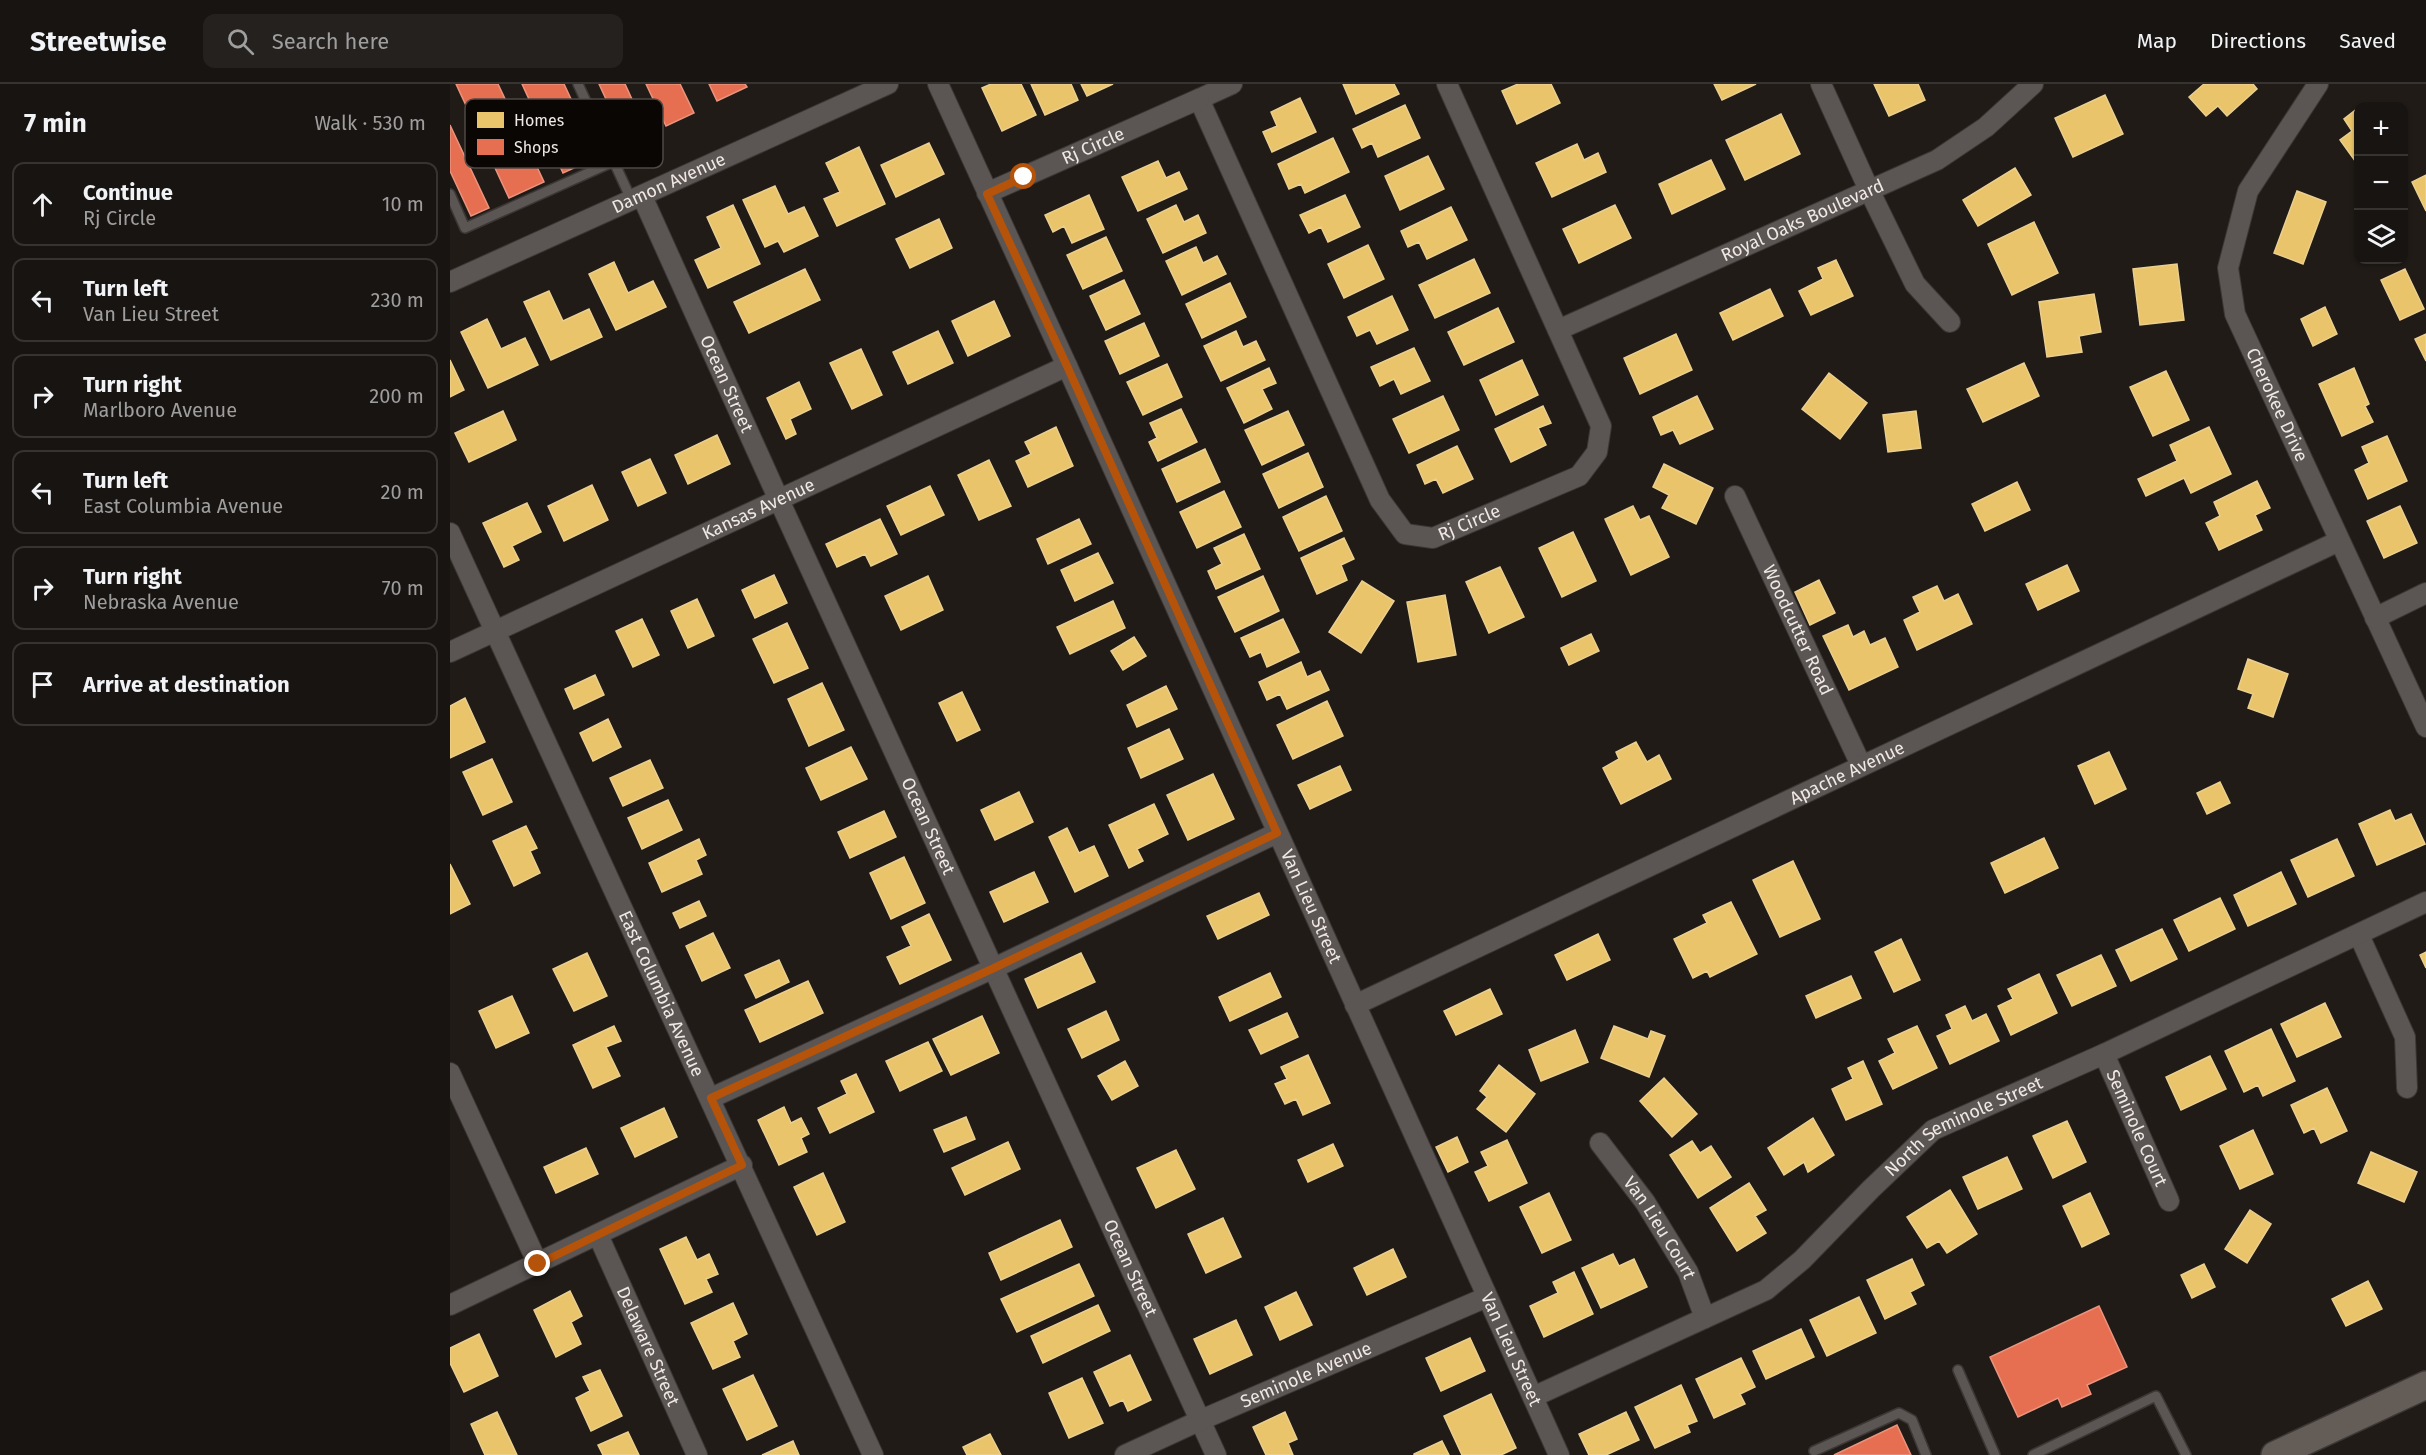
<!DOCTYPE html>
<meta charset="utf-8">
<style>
:root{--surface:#181411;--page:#25211f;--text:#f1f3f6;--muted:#9f9e9f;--line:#363331}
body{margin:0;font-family:"Fira Sans",sans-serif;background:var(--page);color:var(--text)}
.controls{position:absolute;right:18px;top:18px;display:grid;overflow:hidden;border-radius:12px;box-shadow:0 2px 4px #0004}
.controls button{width:54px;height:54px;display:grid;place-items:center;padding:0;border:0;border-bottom:2px solid var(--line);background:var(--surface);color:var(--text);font:30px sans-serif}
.stop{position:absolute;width:18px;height:18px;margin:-14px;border:4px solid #b45309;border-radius:50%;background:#fff}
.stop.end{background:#b45309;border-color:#fff;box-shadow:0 2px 6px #0008}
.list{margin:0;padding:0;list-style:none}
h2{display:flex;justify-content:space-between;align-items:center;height:78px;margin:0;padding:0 24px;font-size:26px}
h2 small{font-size:20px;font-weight:400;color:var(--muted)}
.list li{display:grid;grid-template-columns:39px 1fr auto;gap:18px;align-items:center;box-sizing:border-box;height:84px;margin:0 12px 12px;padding:0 12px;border:2px solid var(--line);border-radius:12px}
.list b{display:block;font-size:22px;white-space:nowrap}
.list p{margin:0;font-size:20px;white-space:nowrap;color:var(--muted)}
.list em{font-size:20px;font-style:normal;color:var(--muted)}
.icon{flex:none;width:33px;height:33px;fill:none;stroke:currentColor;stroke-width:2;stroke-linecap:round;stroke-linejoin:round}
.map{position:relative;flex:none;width:1976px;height:1371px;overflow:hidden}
header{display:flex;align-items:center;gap:36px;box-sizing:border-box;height:84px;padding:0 30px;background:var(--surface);border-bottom:2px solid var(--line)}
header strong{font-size:28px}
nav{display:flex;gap:33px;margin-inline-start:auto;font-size:21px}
.search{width:420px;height:54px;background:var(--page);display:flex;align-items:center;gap:15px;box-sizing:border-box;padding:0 21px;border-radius:12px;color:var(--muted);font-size:22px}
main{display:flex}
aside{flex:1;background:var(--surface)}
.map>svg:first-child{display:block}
</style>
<header>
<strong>Streetwise</strong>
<div class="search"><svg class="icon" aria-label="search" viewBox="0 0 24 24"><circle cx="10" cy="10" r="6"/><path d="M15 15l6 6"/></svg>Search here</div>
<nav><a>Map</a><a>Directions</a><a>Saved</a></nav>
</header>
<main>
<aside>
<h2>7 min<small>Walk · 530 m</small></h2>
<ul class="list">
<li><svg class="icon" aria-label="ahead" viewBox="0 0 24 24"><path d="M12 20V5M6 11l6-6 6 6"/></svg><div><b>Continue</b><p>Rj Circle</p></div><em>10 m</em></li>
<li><svg class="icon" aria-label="left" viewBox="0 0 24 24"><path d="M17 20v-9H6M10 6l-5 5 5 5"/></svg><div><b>Turn left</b><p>Van Lieu Street</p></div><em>230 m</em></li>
<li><svg class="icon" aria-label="right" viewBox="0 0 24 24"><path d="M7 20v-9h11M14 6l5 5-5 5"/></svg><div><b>Turn right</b><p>Marlboro Avenue</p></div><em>200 m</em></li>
<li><svg class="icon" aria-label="left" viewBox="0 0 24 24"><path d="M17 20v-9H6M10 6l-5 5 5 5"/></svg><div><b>Turn left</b><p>East Columbia Avenue</p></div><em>20 m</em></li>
<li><svg class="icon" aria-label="right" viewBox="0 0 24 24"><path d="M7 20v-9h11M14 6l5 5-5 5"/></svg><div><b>Turn right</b><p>Nebraska Avenue</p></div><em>70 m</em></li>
<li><svg class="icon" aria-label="arrive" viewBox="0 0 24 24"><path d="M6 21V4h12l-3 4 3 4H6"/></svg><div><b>Arrive at destination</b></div></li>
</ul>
</aside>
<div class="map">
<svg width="1976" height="1371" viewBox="0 0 1976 1371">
<rect width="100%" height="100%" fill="#201b17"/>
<path fill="#e9c46a" stroke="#ebcf8f" stroke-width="1.5" d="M541 0H571L586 31 552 47 532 4Z
M581 0H621L628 16 595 31Z
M631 0H663L637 12Z
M893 0H944L949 10 906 30Z
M1068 0H1101L1110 19 1067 40 1052 7Z
M1264 0H1306L1272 16Z
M1424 0H1468L1475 16 1439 32Z
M1754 0H1803L1807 5 1777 32 1768 22 1756 32 1739 13Z
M1655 11 1673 50 1623 73 1605 34Z
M850 14 866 48 822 68 813 48 827 42 821 28Z
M955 21 970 54 928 73 922 59 912 64 903 45Z
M1908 24V81L1890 56 1902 47 1894 35Z
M1331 30 1350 70 1295 96 1276 56Z
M883 54 899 88 855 109 851 100 839 105 828 80Z
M479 59 494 90 446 113 431 81Z
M1127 60 1134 76 1148 69 1156 88 1102 113 1086 79Z
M409 63 435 120 387 142 374 115 390 108 376 79Z
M978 72 994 105 950 126 935 92Z
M1261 76 1275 105 1222 130 1209 100Z
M708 77 716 94 729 88 737 105 688 127 672 93Z
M1565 84 1581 111 1528 142 1513 116Z
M1976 91V127L1962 98Z
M325 102 338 130 354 123 368 152 334 168 328 157 315 163 293 116Z
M1847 107 1876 118 1853 180 1824 169Z
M639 111 654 145 622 159 614 142 603 148 595 131Z
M895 111 910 143 878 158 871 143 859 149 850 131Z
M283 121 310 180 258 204 245 176 271 164 257 133Z
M726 121 734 138 748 131 756 149 713 169 697 135Z
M1165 121 1181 154 1129 179 1113 145Z
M1001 123 1017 156 977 175 969 158 958 163 951 147Z
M489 135 502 164 460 184 446 155Z
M1584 138 1608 189 1562 211 1538 160Z
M656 153 672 187 633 205 617 171Z
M918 161 934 195 894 214 878 180Z
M746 163 753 179 767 172 776 190 732 211 716 177Z
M1024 175 1040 209 985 234 969 201Z
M1386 176 1403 212 1361 231 1349 207 1373 195 1368 184Z
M164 178 178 209 203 197 216 223 166 246 139 190Z
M1727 180 1734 236 1690 241 1683 185Z
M355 185 370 216 299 249 284 218Z
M1955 185 1974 225 1950 236 1931 196Z
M674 196 690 230 656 246 640 212Z
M780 199 796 233 752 254 736 220Z
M1320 205 1333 232 1283 256 1270 229Z
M99 207 113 237 139 225 152 253 101 276 74 218Z
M1644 210 1651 248 1629 252 1632 268 1597 273 1589 218Z
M942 212 958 246 927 260 920 246 907 252 898 233Z
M544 217 560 252 518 272 502 237Z
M1875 223 1887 250 1863 262 1851 235Z
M1048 224 1064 258 1014 281 998 248Z
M37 235 51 265 75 254 88 281 38 304 11 248Z
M694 239 709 272 670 290 655 257Z
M488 247 503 279 458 300 443 268Z
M786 247 793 263 806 257 815 276 771 297 754 262Z
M1226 250 1242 286 1190 310 1174 274Z
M1976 250V277L1965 255Z
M964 264 980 297 951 310 944 295 930 302 921 283Z
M411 265 432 311 402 325 380 279Z
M0 276 14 306 0 313Z
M1072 276 1088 311 1046 331 1030 296Z
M1574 279 1589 312 1533 338 1517 305Z
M717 280 732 313 693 331 677 298Z
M819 284 826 299 812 305 822 325 794 339 777 304Z
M1904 284 1919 320 1915 322 1923 338 1892 352 1869 300Z
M1716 287 1739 336 1703 352 1680 303Z
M1379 289 1417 319 1390 355 1352 325Z
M349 298 361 325 340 335 346 350 336 355 317 314Z
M993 312 1009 346 959 369 943 335Z
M1247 312 1263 345 1230 360 1223 346 1211 351 1203 333Z
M1093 322 1101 339 1088 344 1096 361 1061 378 1045 345Z
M731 325 747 358 708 377 699 358 707 354 700 339Z
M53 327 66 356 19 378 5 349Z
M838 327 854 361 812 381 795 346Z
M1466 327 1471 364 1438 368 1433 331Z
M606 343 623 382 578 403 566 377 581 370 575 358Z
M1759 343 1781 390 1741 409 1734 394 1696 412 1688 395 1727 377 1720 361Z
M267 351 280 380 238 400 225 371Z
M1937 352 1957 397 1918 415 1905 386 1919 379 1912 363Z
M1007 362 1023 395 993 409 986 395 975 400 967 381Z
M755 365 770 398 727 418 712 385Z
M858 369 873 403 829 424 813 390Z
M200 375 216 409 188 422 172 388Z
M539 376 561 422 529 436 508 391Z
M1214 380 1263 404 1246 440 1212 424 1219 411 1203 403Z
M1807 397 1820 424 1805 431 1812 446 1769 466 1756 439 1770 432 1764 418Z
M1567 398 1580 426 1535 447 1522 420Z
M142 401 158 436 114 457 98 422Z
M480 402 494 431 451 451 437 422Z
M774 407 791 443 747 464 730 428Z
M876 412 892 447 849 467 833 433Z
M77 419 91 448 62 462 69 476 54 483 33 439Z
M1183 422 1190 436 1199 432 1219 473 1181 491 1155 435Z
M1950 422 1967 459 1934 474 1917 437Z
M430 435 447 470 421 482 415 470 387 483 376 460Z
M629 435 641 460 598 480 587 455Z
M1123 448 1146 497 1112 513 1089 464Z
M794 450 810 485 766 505 758 487 772 480 764 464Z
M894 454 904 475 891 481 897 496 867 510 851 474Z
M648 469 663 499 625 517 611 486Z
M1617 481 1629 507 1588 526 1576 500Z
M1050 483 1074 533 1039 549 1016 498Z
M324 491 337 519 305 534 292 506Z
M478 492 493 526 451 546 435 512Z
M813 492 829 527 785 548 768 513Z
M1369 496 1385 529 1360 541 1345 508Z
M912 497 944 517 911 569 879 548Z
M1487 502 1494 517 1508 510 1522 540 1467 566 1454 536 1470 528 1463 513Z
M995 511 1006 571 968 578 957 518Z
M247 515 264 552 238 564 221 527Z
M663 517 675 544 620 570 607 543Z
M192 535 209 571 183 583 166 547Z
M833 535 849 568 817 583 811 568 800 573 791 554Z
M337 539 358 584 324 599 303 555Z
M1398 541 1403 553 1414 547 1420 561 1435 554 1448 583 1399 606 1373 552Z
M1141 550 1149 567 1119 581 1111 564Z
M684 553 696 572 673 586 661 567Z
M1798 575 1838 590 1823 633 1798 624 1803 610 1788 605Z
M851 578 857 593 870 587 879 606 837 625 830 610 817 616 809 598Z
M145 591 154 611 124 625 115 605Z
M372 599 394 646 359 662 338 615Z
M716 602 727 625 687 643 677 621Z
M512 608 530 646 507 657 489 619Z
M15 614 35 658 0 674V622Z
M877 617 893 652 843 675 827 641Z
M158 635 171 663 143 677 130 649Z
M719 645 733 675 691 694 678 664Z
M1186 658 1197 678 1209 671 1221 695 1171 720 1153 684 1169 675 1166 668Z
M401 663 417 695 371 716 356 684Z
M1659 668 1676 705 1645 720 1628 682Z
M42 675 62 718 33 731 13 688Z
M200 676 213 704 173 722 160 694Z
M890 682 901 706 860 725 848 701Z
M763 690 784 735 738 756 717 711Z
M1770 698 1780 719 1757 730 1747 709Z
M569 708 583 738 545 756 531 726Z
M218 716 232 746 192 765 178 734Z
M704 720 718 750 687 765 693 777 679 784 659 741Z
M1940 726 1945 737 1961 730 1975 760 1927 781 1909 740Z
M434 727 446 753 400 774 388 748Z
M76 742 87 764 80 767 90 789 64 802 43 757Z
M617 744 629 769 644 762 658 792 625 808 599 753Z
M1594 754 1608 784 1555 809 1541 779Z
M249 755 256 771 246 776 252 790 212 808 199 779Z
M1887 755 1904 792 1858 813 1841 776Z
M454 773 475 819 441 835 420 789Z
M1343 777 1370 835 1330 853 1303 796Z
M0 780 20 820 0 830Z
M584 788 598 818 554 838 540 808Z
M1831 788 1846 820 1798 842 1784 811Z
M809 809 819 831 768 855 757 832Z
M1770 814 1785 845 1739 867 1724 836Z
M249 817 256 832 230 844 223 829Z
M1281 818 1307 870 1260 893 1257 887 1243 894 1224 855 1257 839 1253 831Z
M479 830 501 876 450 900 437 873 461 862 452 843Z
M1712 845 1727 875 1681 897 1666 866Z
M263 849 280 884 252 897 236 862Z
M1148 850 1160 876 1117 896 1105 871Z
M1451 855 1470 896 1444 908 1425 868Z
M1976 868V884L1970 871Z
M137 869 157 912 124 927 103 885Z
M631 869 645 898 588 924 575 895Z
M1651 871 1666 902 1622 922 1607 891Z
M329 876 339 898 306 914 295 891Z
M820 889 831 913 780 937 769 913Z
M1589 890 1607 929 1561 951 1548 922 1563 915 1558 905Z
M1401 892 1411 914 1366 934 1356 912Z
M358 897 373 929 310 958 295 926Z
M1040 905 1052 930 1006 951 994 927Z
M62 912 79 949 46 964 29 927Z
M1875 919 1891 953 1847 973 1831 940Z
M1515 922 1522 937 1536 930 1549 957 1500 980 1487 952 1502 945 1496 931Z
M656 927 669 956 632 974 618 945Z
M837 929 848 953 811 970 799 946Z
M532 932 549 969 501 991 483 955Z
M164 942 171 957 156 963 170 992 143 1004 123 961Z
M1164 942 1198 955 1201 947 1215 952 1199 993 1151 974Z
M1467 942 1487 984 1443 1005 1429 977 1445 969 1438 955Z
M1821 945 1845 997 1813 1012 1808 1001 1794 1008 1775 967Z
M1125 946 1138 978 1091 997 1079 966Z
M478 958 492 987 450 1007 436 977Z
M858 971 880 1019 853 1031 846 1015 835 1020 825 1000 837 995 831 983Z
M1760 972 1776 1005 1731 1026 1716 993Z
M675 977 688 1002 662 1016 648 992Z
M1413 977 1432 1020 1396 1036 1382 1005 1403 995 1398 984Z
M1049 981 1085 1010 1056 1048 1027 1025 1037 1013 1030 1007Z
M406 990 424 1028 380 1049 368 1024 397 1010 391 997Z
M1214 994 1247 1030 1222 1053 1190 1017Z
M1877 1004 1897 1047 1871 1059 1864 1044 1854 1049 1841 1021Z
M334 1023 341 1039 351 1034 359 1050 351 1054 357 1068 329 1081 308 1036Z
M214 1024 227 1053 185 1073 171 1044Z
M516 1033 525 1055 494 1068 484 1046Z
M1363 1034 1384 1071 1358 1088 1354 1078 1334 1091 1318 1064Z
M1617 1037 1636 1078 1603 1094 1583 1052Z
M1803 1046 1823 1090 1790 1105 1770 1062Z
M1007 1053 1018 1078 998 1088 986 1063Z
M1057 1056 1077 1099 1039 1117 1025 1088 1038 1082 1031 1068Z
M1242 1057 1250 1069 1261 1062 1281 1093 1248 1114 1220 1071Z
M558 1058 570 1085 515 1111 502 1084Z
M883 1060 893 1082 858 1098 848 1076Z
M136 1064 148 1090 106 1109 94 1083Z
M726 1066 745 1105 706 1124 687 1084Z
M1921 1068 1967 1088 1954 1118 1908 1099Z
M1557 1073 1572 1105 1528 1125 1513 1093Z
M373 1089 395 1138 367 1151 344 1103Z
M1299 1099 1316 1126 1305 1132 1316 1149 1287 1167 1260 1124Z
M1500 1106 1527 1150 1497 1169 1489 1157 1477 1164 1457 1133Z
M1099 1109 1121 1156 1092 1169 1070 1123Z
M1640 1109 1659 1150 1632 1163 1613 1122Z
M1800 1126 1821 1140 1797 1179 1775 1165Z
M773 1134 791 1173 756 1189 738 1150Z
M610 1136 622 1163 551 1196 539 1169Z
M236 1153 247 1176 259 1170 268 1190 256 1195 262 1208 235 1220 210 1165Z
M943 1165 956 1193 917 1211 904 1184Z
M1163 1170 1169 1182 1184 1175 1197 1203 1151 1224 1132 1184Z
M1462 1175 1474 1201 1460 1208 1466 1220 1435 1235 1417 1196Z
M629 1180 644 1212 567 1248 551 1215Z
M1754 1180 1765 1203 1742 1214 1731 1191Z
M1124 1188 1143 1230 1094 1253 1080 1222 1108 1209 1103 1198Z
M1918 1197 1932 1225 1896 1242 1882 1215Z
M120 1207 132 1232 121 1238 131 1260 106 1273 84 1226Z
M846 1208 862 1241 830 1256 815 1223Z
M1409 1213 1426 1249 1377 1272 1360 1236Z
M283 1219 297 1250 283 1257 290 1273 263 1285 241 1239Z
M648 1221 660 1247 593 1279 581 1252Z
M786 1236 802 1271 760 1290 744 1255Z
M1351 1245 1364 1273 1316 1295 1303 1267Z
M29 1250 48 1292 14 1308 0 1279V1264Z
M1020 1254 1035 1287 991 1307 976 1274Z
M680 1271 701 1316 678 1327 673 1316 660 1322 644 1288Z
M1291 1274 1305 1303 1290 1310 1295 1320 1264 1334 1246 1295Z
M150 1286 172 1332 141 1347 126 1314 140 1307 133 1293Z
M303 1291 327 1342 297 1356 273 1305Z
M632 1294 653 1339 619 1354 599 1309Z
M1231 1301 1247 1337 1237 1341 1240 1348 1205 1364 1185 1323Z
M1041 1310 1066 1364 1051 1371H1012L994 1332Z
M47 1328 67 1371H35L21 1340Z
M835 1328 847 1355 838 1359 843 1371H816L803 1343Z
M1176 1328 1189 1356 1156 1371H1139L1129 1350Z
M178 1348 189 1371H153L148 1361Z
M540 1350 551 1371H517L513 1363Z
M343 1357 349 1371H312Z
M992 1357 999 1371H964V1370Z"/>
<path fill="#e76f51" stroke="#ea937d" stroke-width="1.5" d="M6 0H48L94 98 59 114Z
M72 0H114L148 73 113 89Z
M149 0H175L201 57 180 67Z
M196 0H230L244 29 216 42Z
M259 0H295L297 3 267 17Z
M0 41 39 124 21 132 0 87Z
M1649 1222 1677 1283 1637 1301 1641 1310 1612 1323 1608 1314 1568 1333 1540 1273Z
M1447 1341 1461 1371H1384Z"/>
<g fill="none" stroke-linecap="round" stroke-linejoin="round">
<g stroke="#3b3735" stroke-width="12">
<path id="lane" d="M128 0 182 117
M0 110 15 144 165 77
M1508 1286 1545 1371
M1364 1367 1449 1329 1462 1336 1476 1371
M1583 1371 1706 1312 1736 1371"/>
</g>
<g stroke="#3b3735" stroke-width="22">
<g id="street">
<path id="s1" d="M488 0 617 282 1109 1371"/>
<path id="s2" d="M782 0 749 15 930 416 955 450 983 454 1129 392 1147 368 1151 342 997 0"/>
<path d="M1371 0 1420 108 1465 200 1500 238"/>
<path id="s3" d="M1868 0 1798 107 1778 184 1785 230 1976 643"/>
<path id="s4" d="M537 109 749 15"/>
<path id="s5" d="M192 112 329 416 766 1371"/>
<path id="s6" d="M0 198 438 0"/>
<path id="s7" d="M1108 246 1487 76 1536 43 1583 0"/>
<path id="s8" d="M1285 412 1411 681"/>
<path id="s9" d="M0 449 423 1371"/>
<path d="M1925 534 1976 509"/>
<path id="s10" d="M0 568 617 282"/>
<path d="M1909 851 1955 953 1957 1004"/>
<path id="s11" d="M905 921 1889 457"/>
<path id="s12" d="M1654 970 1719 1117"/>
<path d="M0 989 88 1180"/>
<path d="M261 1014 544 884 827 749"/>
<path id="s13" d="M1150 1059 1195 1118 1238 1188 1255 1234"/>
<path id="s14" d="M148 1151 247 1371"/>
<path d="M0 1221 292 1081"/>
<path id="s15" d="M1083 1313 1316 1206 1352 1176 1421 1105 1483 1046 1654 970 1976 818"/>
<path id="s16" d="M675 1371 751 1336 1037 1213"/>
</g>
</g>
<g stroke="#3b3735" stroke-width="30">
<path id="secondary" d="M1825 1371 1976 1301"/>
</g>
<use href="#lane" stroke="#5b5653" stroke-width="9"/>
<use href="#street" stroke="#5b5653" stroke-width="20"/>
<use href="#secondary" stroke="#635c57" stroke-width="27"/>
</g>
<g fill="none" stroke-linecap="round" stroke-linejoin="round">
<path stroke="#b45309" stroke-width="8" d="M88 1180 292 1081 261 1014 544 884 827 749 617 282 537 110 574 93"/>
</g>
<g text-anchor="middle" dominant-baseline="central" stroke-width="6" stroke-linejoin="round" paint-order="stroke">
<g font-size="18" fill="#f0e8e4" stroke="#0a0604">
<text stroke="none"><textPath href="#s4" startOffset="116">Rj Circle</textPath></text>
<text stroke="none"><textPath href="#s6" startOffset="240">Damon Avenue</textPath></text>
<text stroke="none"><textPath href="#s7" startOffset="268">Royal Oaks Boulevard</textPath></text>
<text stroke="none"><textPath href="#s5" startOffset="206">Ocean Street</textPath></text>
<text stroke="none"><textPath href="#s3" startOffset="354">Cherokee Drive</textPath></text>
<text stroke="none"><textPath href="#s10" startOffset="340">Kansas Avenue</textPath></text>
<text stroke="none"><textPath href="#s2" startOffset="586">Rj Circle</textPath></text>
<text stroke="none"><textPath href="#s8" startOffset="148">Woodcutter Road</textPath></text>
<text stroke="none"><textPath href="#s11" startOffset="544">Apache Avenue</textPath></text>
<text stroke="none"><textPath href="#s5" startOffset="692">Ocean Street</textPath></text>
<text stroke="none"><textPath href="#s1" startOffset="903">Van Lieu Street</textPath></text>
<text stroke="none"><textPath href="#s9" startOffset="507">East Columbia Avenue</textPath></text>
<text stroke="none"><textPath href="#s12" startOffset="81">Seminole Court</textPath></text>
<text stroke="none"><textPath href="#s15" startOffset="516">North Seminole Street</textPath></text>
<text stroke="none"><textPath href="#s13" startOffset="104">Van Lieu Court</textPath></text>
<text stroke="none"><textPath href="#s5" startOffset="1178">Ocean Street</textPath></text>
<text stroke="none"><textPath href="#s14" startOffset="122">Delaware Street</textPath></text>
<text stroke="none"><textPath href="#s1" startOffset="1389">Van Lieu Street</textPath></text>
<text stroke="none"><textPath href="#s16" startOffset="198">Seminole Avenue</textPath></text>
</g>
</g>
<rect x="15" y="15" width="198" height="69" rx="9" fill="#0a0604" stroke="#4f4a47" stroke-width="1.5"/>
<rect x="27" y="28" width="27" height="16" fill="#e9c46a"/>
<rect x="27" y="55" width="27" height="16" fill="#e76f51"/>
<g font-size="16" fill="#f0e8e4">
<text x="64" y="42">Homes</text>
<text x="64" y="69">Shops</text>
</g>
</svg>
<div class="controls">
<button>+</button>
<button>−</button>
<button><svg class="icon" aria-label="layers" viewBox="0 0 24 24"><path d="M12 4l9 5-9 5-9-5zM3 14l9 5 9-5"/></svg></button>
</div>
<div class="stop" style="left:574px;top:93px"></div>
<div class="stop end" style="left:88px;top:1180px"></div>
</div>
</main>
